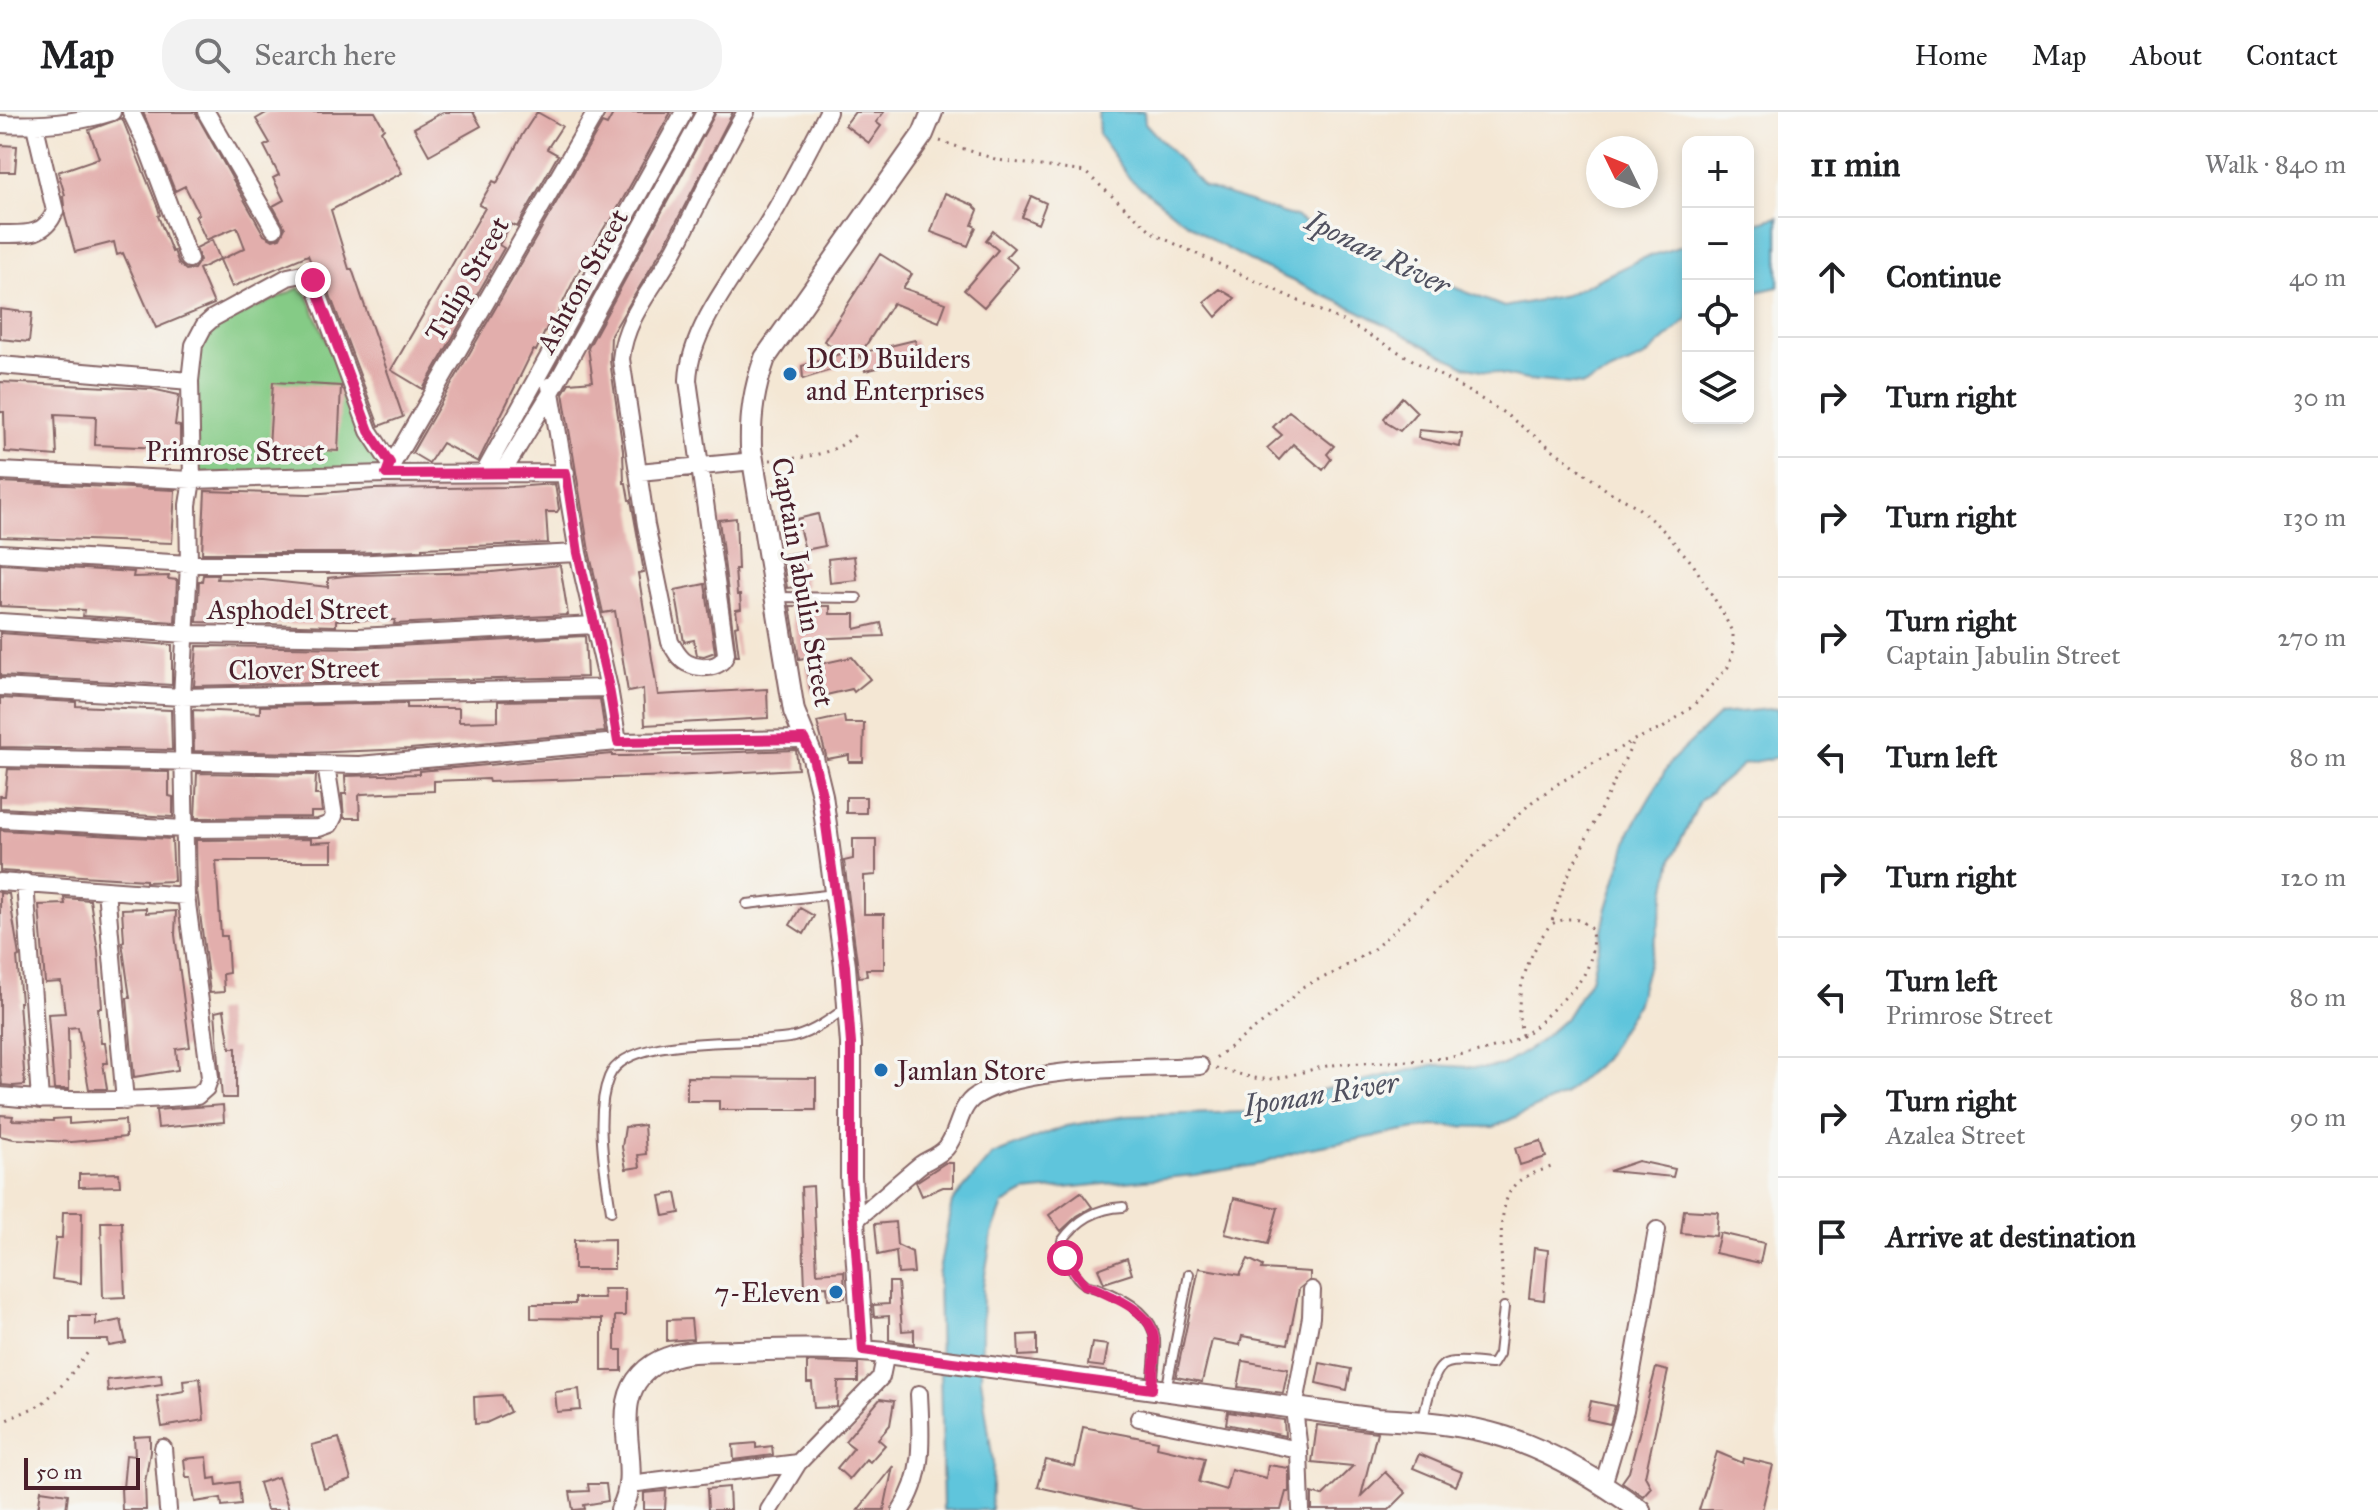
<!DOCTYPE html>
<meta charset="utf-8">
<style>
:root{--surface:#fff;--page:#f2f2f2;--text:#202124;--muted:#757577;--line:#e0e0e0}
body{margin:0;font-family:"IM FELL Great Primer",serif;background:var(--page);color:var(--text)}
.controls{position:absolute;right:24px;top:24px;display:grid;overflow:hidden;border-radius:16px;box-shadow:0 4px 12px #0003}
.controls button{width:72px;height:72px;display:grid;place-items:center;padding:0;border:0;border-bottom:2px solid var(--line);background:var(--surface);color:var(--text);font:40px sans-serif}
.compass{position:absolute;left:1586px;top:24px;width:72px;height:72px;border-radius:50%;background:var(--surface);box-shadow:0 4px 12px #0003;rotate:313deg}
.scale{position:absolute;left:24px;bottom:20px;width:116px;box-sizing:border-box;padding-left:8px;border:4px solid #4a1f2b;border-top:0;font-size:22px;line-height:28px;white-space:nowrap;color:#4a1f2b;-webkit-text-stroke:6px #f6f6f2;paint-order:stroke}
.stop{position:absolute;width:24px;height:24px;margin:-18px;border:6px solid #db2777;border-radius:50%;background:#fff}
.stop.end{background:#db2777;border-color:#fff;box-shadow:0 2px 8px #0008}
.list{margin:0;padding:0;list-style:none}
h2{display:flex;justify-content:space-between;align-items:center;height:104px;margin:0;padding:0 32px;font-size:34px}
h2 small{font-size:26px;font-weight:400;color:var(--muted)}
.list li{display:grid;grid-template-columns:52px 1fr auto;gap:24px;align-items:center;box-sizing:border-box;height:120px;padding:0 32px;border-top:2px solid var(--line)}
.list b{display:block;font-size:30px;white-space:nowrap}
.list p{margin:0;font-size:26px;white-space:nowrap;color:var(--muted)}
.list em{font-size:26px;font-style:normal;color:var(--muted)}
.icon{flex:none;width:44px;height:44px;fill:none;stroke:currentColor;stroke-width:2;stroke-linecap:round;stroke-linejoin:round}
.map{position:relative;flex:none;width:1778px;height:1398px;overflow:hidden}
header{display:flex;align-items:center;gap:48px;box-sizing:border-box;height:112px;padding:0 40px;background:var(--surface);border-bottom:2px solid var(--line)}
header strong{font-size:38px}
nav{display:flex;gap:44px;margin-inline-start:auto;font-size:28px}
.search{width:560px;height:72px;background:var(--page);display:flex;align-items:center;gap:20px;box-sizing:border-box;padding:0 28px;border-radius:32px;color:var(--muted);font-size:30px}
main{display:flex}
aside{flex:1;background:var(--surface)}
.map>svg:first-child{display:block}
</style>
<header>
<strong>Map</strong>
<div class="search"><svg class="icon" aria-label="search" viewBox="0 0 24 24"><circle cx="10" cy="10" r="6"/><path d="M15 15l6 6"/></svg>Search here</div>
<nav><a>Home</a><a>Map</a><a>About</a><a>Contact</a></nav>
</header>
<main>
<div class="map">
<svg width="1778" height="1398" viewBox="0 0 1778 1398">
<rect width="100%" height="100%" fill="#f6f6f2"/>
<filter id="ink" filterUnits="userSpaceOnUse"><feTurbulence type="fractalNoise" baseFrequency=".0125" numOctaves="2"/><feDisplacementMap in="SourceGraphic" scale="16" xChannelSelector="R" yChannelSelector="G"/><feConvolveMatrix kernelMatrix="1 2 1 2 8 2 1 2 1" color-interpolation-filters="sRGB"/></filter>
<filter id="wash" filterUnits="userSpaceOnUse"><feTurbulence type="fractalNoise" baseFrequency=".006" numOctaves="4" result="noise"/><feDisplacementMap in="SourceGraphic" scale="32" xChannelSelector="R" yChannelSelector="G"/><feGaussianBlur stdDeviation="1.8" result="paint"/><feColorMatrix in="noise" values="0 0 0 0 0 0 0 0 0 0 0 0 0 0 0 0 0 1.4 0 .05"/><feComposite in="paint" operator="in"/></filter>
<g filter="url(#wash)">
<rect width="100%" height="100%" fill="#f4e7d4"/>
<path fill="#85cb86" stroke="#687558" stroke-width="2" d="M299 176 307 182 364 319 383 349 379 358 196 363 192 252 206 219Z"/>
<path fill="#5fc5dc" stroke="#547284" stroke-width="2" d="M1098 0H1144L1145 11 1204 75 1295 105 1364 140 1504 195 1566 183 1641 147 1688 132V207L1645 245 1583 273 1527 268 1464 254 1359 199 1266 157 1218 132 1180 106 1130 67 1099 23Z
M1778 105V175L1748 182V113Z
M1778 596V645L1744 652 1700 689 1672 747 1657 821 1637 891 1604 947 1564 983 1494 1015 1433 1014 1305 1037 1261 1052 1194 1063 1025 1080 1003 1092 992 1122 983 1175 981 1267 993 1350 991 1398H943L938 1164 952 1090 992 1043 1066 1014 1127 1004 1246 1000 1290 985 1433 953 1485 956 1503 953 1534 934 1565 907 1592 864 1607 796 1631 718 1671 649 1720 602Z"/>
<g id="blocks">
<path fill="#e2aeac" d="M143 0H195L264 123 273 128 280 126 285 116 273 94 284 88 273 66 279 63 264 34 270 31 256 7 268 0H375L384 16 381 19 402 61 331 98 349 157H352L403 305 379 314 323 164 311 151 308 143 232 175 220 148 245 136 237 115 206 128 195 104 199 102 185 74 175 79Z
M443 0H473L481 14 429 43 414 16Z
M537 0 562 14 547 37 558 43 517 115 511 112 499 133 504 136 423 277 391 258 485 96 479 93 493 69 497 71 522 23Z
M614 0H671L609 112 607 111 577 162 551 215 548 213 536 239 533 238 478 350 442 331 429 351 412 341 602 11 607 13Z
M716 0H733L665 132 611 223 610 249 623 338 624 371H626L629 388H631L644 460 638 461 658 583 767 577 768 606 645 613 643 577 628 580 615 499 603 501 589 439 563 281 569 271 593 269 588 236Z
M855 0H884L876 10 881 14 869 31 845 13Z
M122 6 158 96 160 103 158 104 172 140 174 139 179 152 186 158 194 157 200 148 196 136 212 128 220 147 199 157 214 192 156 216 123 141 117 143 114 130 75 140 65 104 63 84 65 83 58 60 99 46 89 18Z
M0 33 17 34 15 60H0Z
M945 81 973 93 978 98 972 113 976 115 968 134 931 120Z
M1031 84 1046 91 1038 112 1022 105Z
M993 119 1014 136 1006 145 1018 155 984 195 964 178 998 138 986 128Z
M880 142 912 162 903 176 946 191 939 210 893 191 861 241 915 228 919 246 865 259 861 241 856 250 803 267 802 254 843 241 824 229Z
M1220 177 1235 186 1216 205 1204 190Z
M0 197 32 201 29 230 0 227Z
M0 270 152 277 179 283 175 313 180 314V339L176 338 179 350 165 353 162 336 95 333 96 304 55 302 57 344 5 340 4 300H0Z
M273 270 341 274 338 339 269 335Z
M1402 285 1417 300 1400 319 1387 311 1384 306Z
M1289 299 1334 334 1327 342 1331 347 1323 358 1293 332 1279 348 1267 336 1282 323 1273 315Z
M1419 318 1462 322 1460 335 1418 326Z
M0 370 175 378 172 431 0 425Z
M555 372 559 397 557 400H546L548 431 422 436V438L352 441H202L205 379 309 382 373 377 512 375Z
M818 402 825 434 805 438 797 407Z
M736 406 738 457H735L737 483H740L741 497 736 498 738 513 735 514 739 544H736L719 408Z
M800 440 806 474 787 476 782 443Z
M854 444 857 468 830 471 828 447Z
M0 452 134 460 133 465 169 464 168 467 177 468 175 510 83 504 84 498 0 494Z
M560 453 568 503 394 512 395 508H336V514L197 510 199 469H202L203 463H218L217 467 263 468 328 475V466L355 463 492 460Z
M705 472 715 540 704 544 697 543 694 528 684 530 675 478Z
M790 494H830V502H855V517L881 511 884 524 807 527 810 545 799 547Z
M0 521 172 533V573L0 564Z
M585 524 587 565 194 574 197 534 358 536Z
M852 545 870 567 854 580 852 577 822 584 821 578 811 581 806 555Z
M0 586 76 590V594L171 598 172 638 0 635Z
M600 587 605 620 410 637 307 641 194 639 193 598 260 601V594L407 591V596H459V610L498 609V589Z
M844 604 845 611H864L863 650H849V643L827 647 817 610Z
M796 638 798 657 672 664 489 670 488 667 434 669V679L361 682 359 684 360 706H344L342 682H346L345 664 419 662V659L612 642V644H626Z
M8 657 169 660V684L173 685V705L0 696V684H5Z
M197 661 316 663 315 683H320L322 700H311V705L195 706Z
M846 685H866V701H846Z
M0 718 172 727 174 769 146 770V768L0 759Z
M311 727V731L332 730V749H216L221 824H227L229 861 223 862 224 880 210 881 197 778 196 728Z
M853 727H876V763L864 764V802H884V857H866L867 864 859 865 844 749 853 747Z
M0 781 9 782 19 844 17 845 21 890H19L25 973 13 974 2 973 0 953Z
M64 786 90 788 98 839 102 896H98L101 931H105L108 951H103L107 977H89L78 915 68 916 69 977H54L48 902 65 901 61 870 45 871 39 793 65 792Z
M146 796V801L176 799 175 823 190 935 176 937 178 958 134 965 127 886H130L122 830 124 829 122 797Z
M800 796 814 804 804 822 790 813Z
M224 898 230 936H236V986H222L215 900Z
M687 965 816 966V998H719V989H687Z
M223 993 224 1010 158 1016 156 998Z
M0 1003 13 1004 12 1008 53 1009V1007L69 1006V1012L125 1008 126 1025 71 1030 14 1027 0 1024Z
M644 1013 646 1042 638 1043 640 1055 626 1057 622 1035 625 1015Z
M1541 1029 1546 1045 1520 1053 1515 1036Z
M1638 1049 1675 1057 1673 1065 1609 1059Z
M945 1051H953V1075H943L922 1084 916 1070Z
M119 1061 120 1074 79 1075V1062Z
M813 1074 817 1161 844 1159 845 1186 828 1187 827 1174 805 1175 801 1075Z
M1081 1080 1092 1095 1077 1104 1061 1119 1049 1103Z
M676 1081 680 1101 664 1104 660 1084Z
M1234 1086 1278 1096 1268 1132 1225 1122Z
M1684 1098 1718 1100 1716 1124 1681 1121Z
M63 1100H82L81 1171 52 1167 56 1126H62Z
M101 1110H122L125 1185 103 1186Z
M895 1110 897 1133 912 1140 914 1161 898 1162 896 1139 878 1143 875 1112Z
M1720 1121 1764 1131 1760 1151 1715 1141Z
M614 1127V1157H574V1128Z
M1534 1136 1548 1138 1544 1188 1529 1186Z
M1127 1146 1132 1162 1104 1171 1098 1157Z
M1248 1147 1263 1154 1262 1157 1310 1160V1168L1299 1177 1288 1232 1242 1224 1240 1233 1212 1228 1202 1270 1176 1265 1199 1156 1240 1163Z
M889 1170H898L902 1219 914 1218V1232L889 1228V1204L874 1205 873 1193 889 1192Z
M603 1177H625V1204H615V1238H622V1259H602V1207L531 1206V1192H575V1186H604Z
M70 1204H96V1213L121 1208 126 1231 109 1234 108 1228H70Z
M691 1207 693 1227 667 1229V1208Z
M1037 1222V1243L1019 1244 1018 1223Z
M1092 1231 1108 1233 1104 1255 1088 1253Z
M1243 1249 1288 1257 1283 1281 1238 1275Z
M807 1250 858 1252V1270H838L837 1295 814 1296 812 1271H807Z
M1320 1251 1351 1257 1347 1278 1316 1271Z
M1656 1256 1668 1259 1645 1364 1651 1375 1643 1384 1622 1370 1629 1360Z
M161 1262 162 1272 108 1280 107 1268Z
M200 1266 204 1308 162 1315 157 1284 184 1279 183 1268Z
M579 1277 581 1298 557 1300 555 1280Z
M502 1283 510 1300 486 1311 475 1312 474 1285Z
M880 1287 894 1289 890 1313 878 1327 885 1333 870 1350 866 1347 849 1367 837 1356 854 1336 845 1329Z
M1591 1289 1615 1294 1610 1312 1587 1307Z
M1228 1300 1284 1308 1285 1324 1226 1312Z
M1317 1313 1377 1320 1361 1384 1385 1360 1406 1381 1389 1398H1312V1381L1322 1384 1353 1354 1312 1350Z
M1083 1315 1158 1329 1157 1335 1205 1346 1199 1370 1226 1378 1231 1357 1266 1366 1268 1353 1289 1356V1380H1286L1281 1398H1142L1038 1375 1046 1348 1075 1355Z
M150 1324V1340L145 1370 146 1398H122L121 1376H123L126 1343 135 1344 134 1325Z
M339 1326 351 1368 324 1377 312 1333Z
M756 1331V1336L772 1334 773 1343 734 1348 733 1333Z
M1717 1340 1743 1351 1744 1346 1773 1353 1762 1398H1699Z
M1419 1342 1462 1360 1456 1374 1413 1356Z
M207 1345 209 1367 216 1366 217 1373 239 1370 241 1392 222 1394 221 1386 195 1390 191 1365H186L184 1347Z
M893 1354 884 1398H858Z
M278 1365 289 1398H267L259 1371Z
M588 1372H606L608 1389 584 1393 585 1397 573 1398 570 1380 589 1379Z
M729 1375 730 1398H708L707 1377Z
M41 1378 68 1382 66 1398H38Z
M666 1379 665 1398H644V1381Z"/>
</g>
</g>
<g filter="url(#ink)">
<use href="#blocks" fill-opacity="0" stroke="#866566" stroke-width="2"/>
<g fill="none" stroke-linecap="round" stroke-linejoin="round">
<g stroke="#866566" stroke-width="12">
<path id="service" d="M777 485 857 486
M747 792 835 782
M1123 1095C1097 1096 1077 1108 1062 1129 1065 1144 1072 1164 1085 1172 1087 1174 1094 1175 1097 1176 1119 1184 1152 1200 1155 1227 1156 1242 1153 1261 1152 1276
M611 1099C605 1061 594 1001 609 965 628 919 752 935 794 925 813 920 831 907 847 895
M1166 1279 1189 1162
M1423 1308C1426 1295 1432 1254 1448 1251 1461 1247 1479 1252 1493 1252L1499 1242 1504 1195"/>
</g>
<g stroke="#866566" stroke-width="20">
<path id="minor" d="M131 0 144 27 189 147
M206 0 274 117
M746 0C719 44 699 92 675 137 655 175 625 204 621 247L646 413 670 530C675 538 679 547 687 551 700 558 723 557 726 541L688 268C690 212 745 151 772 104 792 70 810 35 828 0
M0 12C37 14 77 11 112 0
M0 122C23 122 45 125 55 99L35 14
M0 253 190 269
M550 274 578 441 609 576 618 630
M0 359 192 368 386 362 566 361
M639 360 754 349
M387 361 596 0
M484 361 684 0
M502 361 552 279 705 0
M0 441 189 452H352L578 441
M0 510 187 522 358 525 595 513
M0 575 182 585 609 576
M0 646 359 653 618 630 804 627
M0 707 184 717 319 716 330 712 334 704 326 653
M0 770 186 784
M25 770 40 988
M106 778 125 989
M0 984C66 991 130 989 197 984L206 976 210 965 186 784 182 585 189 452 188 393 192 368 190 269 194 233 204 214 213 206 288 165 307 161 313 168 369 319 390 351
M854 1109C876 1091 898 1071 920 1053 928 1047 939 1044 946 1036 959 1021 958 995 976 984 1025 953 1141 957 1200 954
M1139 1306 1299 1338 1294 1297 1311 1205 1312 1178
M163 1336 168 1398
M1299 1338 1301 1398
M630 1372 798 1351
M1603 1373 1625 1299 1657 1118
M769 1398 798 1351 881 1265 886 1241
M901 1398C925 1362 921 1324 919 1282"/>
</g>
<g stroke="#866566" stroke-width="24">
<path id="tertiary" d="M863 1238 851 1065V932L845 854 822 683 813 646 794 599 751 336C750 303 754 277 765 246L923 22 932 0
M621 1398C640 1365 621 1325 628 1290 632 1269 647 1253 667 1246 689 1237 716 1240 739 1239 789 1237 837 1236 886 1241L1377 1307C1419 1309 1464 1312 1505 1325 1552 1340 1600 1369 1640 1398"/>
</g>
<path stroke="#866566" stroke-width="3" stroke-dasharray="2 6" stroke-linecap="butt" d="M940 29 998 48 1085 60 1156 123 1351 213 1478 285 1504 301 1608 379 1636 394 1664 419 1693 452 1723 501 1733 522V540L1728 555 1693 594 1663 616 1634 628 1559 671 1532 690 1375 836 1336 860 1304 874 1273 903 1214 947
M770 348C801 346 836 344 858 320
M1522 923C1521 915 1518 906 1519 897 1519 868 1533 834 1551 812
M1216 956C1234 959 1250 968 1270 967 1292 965 1317 954 1341 952 1395 949 1475 951 1522 924 1535 916 1548 902 1559 891 1584 868 1595 853 1592 817 1577 804 1569 805 1551 812L1564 772 1633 631
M1503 1184C1503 1154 1493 1088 1519 1069 1528 1062 1543 1058 1554 1054
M0 1311 42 1292 63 1272 89 1239"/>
<use href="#service" stroke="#fff" stroke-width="8"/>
<use href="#minor" stroke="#fff" stroke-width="16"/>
<use href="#tertiary" stroke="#fff" stroke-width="20"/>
</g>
</g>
<g fill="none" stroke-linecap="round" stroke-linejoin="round" filter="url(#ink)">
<path stroke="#db2777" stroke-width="10" d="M313 168 369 319 390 351 386 362 566 361 578 441 609 576 618 630 804 627 813 646 822 683 845 854 851 932V1065L863 1238 1152 1277C1155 1228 1165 1210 1115 1186 1104 1181 1096 1176 1085 1173L1065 1146"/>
</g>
<g fill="#1f6fb2" stroke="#f6f6f2" stroke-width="3">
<circle cx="790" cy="262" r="8"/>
<circle cx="881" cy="958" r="8"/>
<circle cx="836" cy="1180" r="8"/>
</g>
<g text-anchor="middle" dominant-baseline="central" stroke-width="7" stroke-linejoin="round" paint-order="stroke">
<g font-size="28" fill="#4a1f2b" stroke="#f6f6f2">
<text transform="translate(467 167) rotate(-60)">Tulip Street</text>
<text transform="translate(582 169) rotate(-61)">Ashton Street</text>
<text x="235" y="339">Primrose Street</text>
<text transform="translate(803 470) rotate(80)">Captain Jabulin Street</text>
<text x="298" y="497">Asphodel Street</text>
<text transform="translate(304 557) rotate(-1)">Clover Street</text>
</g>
<g font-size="28" fill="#4a1f2b" stroke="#f6f6f2" text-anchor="start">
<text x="806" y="246">DCD Builders<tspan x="806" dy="32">and Enterprises</tspan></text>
<text x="897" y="958">Jamlan Store</text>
<text x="820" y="1180" text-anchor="end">7-Eleven</text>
</g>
<g font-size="30" font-style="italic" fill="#505160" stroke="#f6f6f2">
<text transform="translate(1378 141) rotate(26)">Iponan River</text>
<text transform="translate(1321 982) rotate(-9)">Iponan River</text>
</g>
</g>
</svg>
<div class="controls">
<button>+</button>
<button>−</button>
<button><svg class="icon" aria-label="locate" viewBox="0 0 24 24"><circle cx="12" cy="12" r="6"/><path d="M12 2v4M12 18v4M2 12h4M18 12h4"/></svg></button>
<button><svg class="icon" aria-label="layers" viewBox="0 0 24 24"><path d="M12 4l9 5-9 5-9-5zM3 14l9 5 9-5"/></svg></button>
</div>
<svg class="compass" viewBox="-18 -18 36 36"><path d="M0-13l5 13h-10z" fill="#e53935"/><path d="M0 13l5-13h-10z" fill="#757577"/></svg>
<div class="scale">50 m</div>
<div class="stop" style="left:1065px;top:1146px"></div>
<div class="stop end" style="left:313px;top:168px"></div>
</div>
<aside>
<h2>11 min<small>Walk · 840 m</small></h2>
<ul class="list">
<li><svg class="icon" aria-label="ahead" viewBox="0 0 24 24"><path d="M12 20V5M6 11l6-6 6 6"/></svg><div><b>Continue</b></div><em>40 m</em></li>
<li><svg class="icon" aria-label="right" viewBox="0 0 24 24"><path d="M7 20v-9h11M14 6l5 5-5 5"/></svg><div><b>Turn right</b></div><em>30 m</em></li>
<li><svg class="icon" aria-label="right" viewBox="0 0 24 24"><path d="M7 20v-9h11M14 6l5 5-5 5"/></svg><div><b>Turn right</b></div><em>130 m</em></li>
<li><svg class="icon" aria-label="right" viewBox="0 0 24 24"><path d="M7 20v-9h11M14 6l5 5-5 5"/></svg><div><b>Turn right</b><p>Captain Jabulin Street</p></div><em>270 m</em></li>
<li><svg class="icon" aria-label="left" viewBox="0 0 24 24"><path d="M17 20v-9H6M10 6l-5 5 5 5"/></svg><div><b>Turn left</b></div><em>80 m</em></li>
<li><svg class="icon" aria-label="right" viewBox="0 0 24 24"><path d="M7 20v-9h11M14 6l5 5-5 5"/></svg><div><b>Turn right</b></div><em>120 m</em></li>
<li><svg class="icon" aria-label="left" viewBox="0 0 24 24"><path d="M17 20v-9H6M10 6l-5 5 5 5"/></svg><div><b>Turn left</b><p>Primrose Street</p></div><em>80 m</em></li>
<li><svg class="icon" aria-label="right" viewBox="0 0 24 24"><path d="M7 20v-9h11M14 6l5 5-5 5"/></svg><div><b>Turn right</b><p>Azalea Street</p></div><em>90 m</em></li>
<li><svg class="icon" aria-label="arrive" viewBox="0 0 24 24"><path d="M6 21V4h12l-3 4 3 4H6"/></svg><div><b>Arrive at destination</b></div></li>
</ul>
</aside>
</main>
